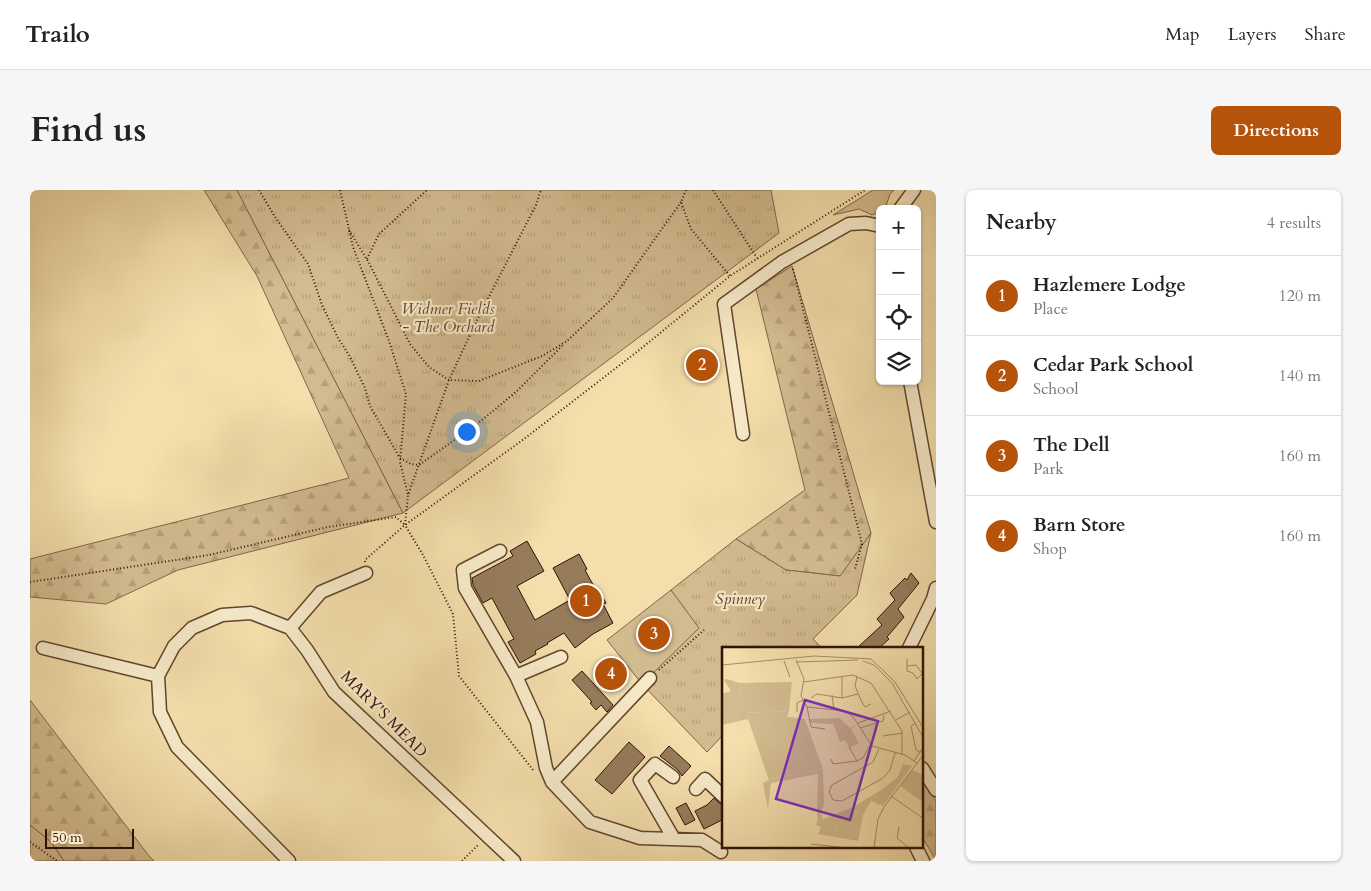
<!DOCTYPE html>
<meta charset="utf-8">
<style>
:root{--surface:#fff;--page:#f6f6f6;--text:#222;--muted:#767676;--line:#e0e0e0;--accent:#b45309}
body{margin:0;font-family:Cardo,serif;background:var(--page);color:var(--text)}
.controls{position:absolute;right:15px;top:15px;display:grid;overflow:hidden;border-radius:8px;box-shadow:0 1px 4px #0004}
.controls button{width:45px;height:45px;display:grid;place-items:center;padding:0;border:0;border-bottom:1px solid var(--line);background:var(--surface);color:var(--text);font:25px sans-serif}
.scale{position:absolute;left:15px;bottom:12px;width:89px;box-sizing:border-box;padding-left:5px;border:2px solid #311203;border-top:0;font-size:14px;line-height:18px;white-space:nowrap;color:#311203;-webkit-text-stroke:4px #f7eac9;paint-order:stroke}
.you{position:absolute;left:436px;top:241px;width:18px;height:18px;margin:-12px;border:4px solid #fff;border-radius:50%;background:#1a73e8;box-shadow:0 0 0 8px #1a73e833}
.badge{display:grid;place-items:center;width:32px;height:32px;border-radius:50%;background:var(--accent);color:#fff;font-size:16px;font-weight:700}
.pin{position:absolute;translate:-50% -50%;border:2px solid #fff;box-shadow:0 1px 5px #0006}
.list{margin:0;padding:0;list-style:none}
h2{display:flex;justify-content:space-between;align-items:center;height:65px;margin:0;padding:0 20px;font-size:21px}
h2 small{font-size:16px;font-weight:400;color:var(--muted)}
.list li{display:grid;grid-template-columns:32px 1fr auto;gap:15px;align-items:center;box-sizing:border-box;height:80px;padding:0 20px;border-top:1px solid var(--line)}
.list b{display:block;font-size:19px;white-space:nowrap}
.list p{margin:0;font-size:16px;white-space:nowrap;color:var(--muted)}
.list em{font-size:16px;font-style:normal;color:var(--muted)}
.icon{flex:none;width:28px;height:28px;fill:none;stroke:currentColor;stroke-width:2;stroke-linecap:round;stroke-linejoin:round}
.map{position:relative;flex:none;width:906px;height:671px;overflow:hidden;border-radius:8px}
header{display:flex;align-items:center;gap:30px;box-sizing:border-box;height:70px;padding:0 25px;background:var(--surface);border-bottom:1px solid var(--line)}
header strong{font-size:24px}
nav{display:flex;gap:28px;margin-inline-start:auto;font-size:18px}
.intro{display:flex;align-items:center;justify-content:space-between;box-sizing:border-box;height:120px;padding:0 30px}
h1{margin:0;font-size:35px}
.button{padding:12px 22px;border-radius:8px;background:var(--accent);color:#fff;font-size:18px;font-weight:700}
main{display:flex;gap:30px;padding:0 30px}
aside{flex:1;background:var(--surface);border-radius:8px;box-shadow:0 1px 4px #0004}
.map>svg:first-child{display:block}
</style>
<header>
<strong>Trailo</strong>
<nav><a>Map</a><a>Layers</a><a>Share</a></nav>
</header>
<div class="intro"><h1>Find us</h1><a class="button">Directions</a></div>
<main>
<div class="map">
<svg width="906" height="671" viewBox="0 0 906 671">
<defs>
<pattern id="forest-firs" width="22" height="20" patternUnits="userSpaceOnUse" patternTransform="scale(1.25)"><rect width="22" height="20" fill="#d2bb8f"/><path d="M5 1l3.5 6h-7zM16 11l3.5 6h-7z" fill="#b5a07a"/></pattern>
<pattern id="park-tufts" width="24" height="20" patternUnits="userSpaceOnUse" patternTransform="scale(1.25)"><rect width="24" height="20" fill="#d2bb8f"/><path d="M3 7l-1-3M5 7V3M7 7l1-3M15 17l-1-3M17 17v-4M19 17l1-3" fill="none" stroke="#b5a07a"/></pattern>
</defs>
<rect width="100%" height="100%" fill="#f3deac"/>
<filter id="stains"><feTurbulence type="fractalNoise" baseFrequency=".004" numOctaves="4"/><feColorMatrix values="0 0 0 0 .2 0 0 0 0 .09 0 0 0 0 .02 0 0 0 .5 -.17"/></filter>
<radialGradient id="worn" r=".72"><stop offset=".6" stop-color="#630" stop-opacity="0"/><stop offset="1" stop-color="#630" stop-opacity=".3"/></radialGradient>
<path fill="#d2bb8f" stroke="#826649" d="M843 0H864L860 4 855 19H850V21L842 25 829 19 803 25Z
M641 400 670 438 612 494 577 450Z"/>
<path fill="url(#forest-firs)" stroke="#826649" d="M174 0H207L373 323 148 380 76 414 0 407V369L319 288 227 86Z
M762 76 841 343 811 386 756 380 706 349 775 300 726 99Z
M0 510 119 666 124 671H34L20 651 0 635Z
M892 589 906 611V670L892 647Z"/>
<path fill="url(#park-tufts)" stroke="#826649" d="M207 0H741L749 43 373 323Z
M841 343 827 405 783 449 792 458H780L778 457 777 458H694L693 545 677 562 612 494 669 438 641 400 706 349 756 380 810 386Z
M0 635 20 651 34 671H0Z"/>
<path fill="#967c5b" stroke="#311203" d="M497 351 514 381 487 396 505 430 540 410 523 378 549 364 557 379 555 380 567 402 569 401 576 413 573 414 583 433 563 444 545 458 534 443 517 453 518 454 505 461 506 464 490 473 478 452 484 449 462 408 453 413 443 395 442 388 483 366 480 361Z
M881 383 889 393 868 419 874 427 857 447 859 449 849 458H827L852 435 847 429 865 410 860 403 875 388 877 390Z
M552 481 583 515 577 522 571 515 566 520 560 513 562 512 542 490Z
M599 552 615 567 582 604 565 590Z
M639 556 661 576 652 586 648 580 630 566Z
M684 608 689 613 694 615V629L674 639 665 621 677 615Z
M656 613 665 630 655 635 646 618Z"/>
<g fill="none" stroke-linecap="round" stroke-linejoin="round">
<g stroke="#62452d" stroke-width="15">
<path id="minor" d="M870 19 884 0
M880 191 906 332
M713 244 694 114 752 72 819 34 836 33 850 36
M470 361 433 380 435 398 486 486 507 532 516 578 522 592 560 632 610 648 672 650 691 662
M260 438 291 402 336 383
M13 458 128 486
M879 458 903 409 906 398
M486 486 531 467
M892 578 906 600
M643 587 625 574 610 590 644 649
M522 592 620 488
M666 599 675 589 694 607
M886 657 893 671
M259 671 147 557 130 522 128 486 144 456 162 438 192 425 221 423 260 438 277 460 304 502 484 671"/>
</g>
<path stroke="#311203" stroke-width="2" stroke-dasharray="1 2.5" stroke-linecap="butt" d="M229 0 245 27 278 74 292 115 308 148 319 165 335 198 340 216 370 268 381 274 389 275 446 235 487 201 534 154
M310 0 323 57 359 151 376 204 370 272 378 305
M656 0 651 12 661 39 700 86
M683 0 727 68
M319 40 339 73 380 154 399 177 419 190 447 130 506 15 511 0
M337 69 349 44 397 0
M763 79 832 354 825 379
M335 372V370L375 335
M0 392 179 365 298 337 366 327 375 335 494 249 608 161 700 86 835 0
M778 457 780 458
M629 480 674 440
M503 580 429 486 423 424 393 365 375 335 378 305 419 190 449 191 512 166 537 151 583 108 651 12
M0 652 27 671
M432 671 448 655"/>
<use href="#minor" stroke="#f7eac9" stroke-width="12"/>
</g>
<g text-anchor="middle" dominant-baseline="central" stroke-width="4.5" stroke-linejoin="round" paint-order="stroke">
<g font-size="16" font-style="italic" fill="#61452d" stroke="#f7eac9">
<text x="418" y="119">Widmer Fields<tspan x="418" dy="18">- The Orchard</tspan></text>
<text x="710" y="409">Spinney</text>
</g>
<g font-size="16" fill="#311203" stroke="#f7eac9">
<text transform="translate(354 524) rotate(45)">MARY'S MEAD</text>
</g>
</g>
<g transform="translate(692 457)">
<rect width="201" height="201" fill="#f3deac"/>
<path d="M13 39H17L22 66 67 64 49 132 101 122 102 157 99 165 101 172 131 160 159 143 175 131 181 117 190 119 161 159 149 154 141 168 136 165 114 178V185L95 170 96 127 49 136 46 162 41 136 47 133 26 72 0 78V74L18 68ZM118 71 122 76 115 86 111 77 88 76 87 72ZM190 123 201 128V155L178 139Z" fill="#d2bb8f"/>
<path d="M5 32 17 36 70 35 67 64 22 66 17 39H14L18 68 0 74V47L9 44 2 33ZM68 70 83 72 101 122 48 132 32 72ZM118 71 128 81 135 78 129 82 137 96 127 101 123 93 118 95 115 86 122 76ZM136 165 141 168 136 194 96 187 99 180 94 178 96 171 114 185 115 176Z" fill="#d2bb8f"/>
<path fill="none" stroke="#a58c68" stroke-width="1" d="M185 12V24L191 26 195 32 200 27M74 13 82 32 79 49 85 60 124 64 132 71 150 99 183 108 195 116M62 14 68 30M141 14 152 18 170 36 202 92M74 15 136 13M0 18 92 9 149 12 173 35 202 82M185 19 194 18 200 26M120 29V51M135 29 133 39 139 53 143 60 149 57M82 35 131 28 149 36 180 84V107M110 48 112 63M89 51 95 47 120 51 136 47M85 60 89 80 103 82M75 65V56L81 53M174 73 188 65M136 76 169 64M194 76 189 79 194 103 199 105M138 81 161 74 162 68M161 89 181 86M127 100 135 114M157 102 151 115 110 138 107 145 111 153 120 154 161 131 168 123 173 106M109 112 111 117 135 114 141 111 148 98M192 114 202 99M169 149 202 172M177 180 175 191 187 201M89 197 125 201M152 201 156 172 162 160 202 107"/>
<path fill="#7b2cbf" fill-opacity="0.15" stroke="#7b2cbf" stroke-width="2.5" d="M83 53 156 74 128 173 54 152Z"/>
<rect width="201" height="201" fill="none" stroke="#311203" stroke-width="2.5"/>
</g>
<rect width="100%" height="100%" filter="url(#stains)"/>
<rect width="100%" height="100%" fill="url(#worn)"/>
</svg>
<div class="controls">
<button>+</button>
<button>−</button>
<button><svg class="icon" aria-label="locate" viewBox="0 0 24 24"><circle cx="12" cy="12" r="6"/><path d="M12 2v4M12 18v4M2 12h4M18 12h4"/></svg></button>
<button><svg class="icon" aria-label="layers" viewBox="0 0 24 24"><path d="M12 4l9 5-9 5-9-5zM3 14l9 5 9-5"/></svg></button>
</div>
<div class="scale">50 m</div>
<div class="you"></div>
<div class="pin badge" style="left:556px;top:411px">1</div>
<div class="pin badge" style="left:672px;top:175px">2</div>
<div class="pin badge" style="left:624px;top:444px">3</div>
<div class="pin badge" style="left:581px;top:484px">4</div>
</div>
<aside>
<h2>Nearby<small>4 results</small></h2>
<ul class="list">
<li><span class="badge">1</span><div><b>Hazlemere Lodge</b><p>Place</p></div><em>120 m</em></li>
<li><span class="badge">2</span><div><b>Cedar Park School</b><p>School</p></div><em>140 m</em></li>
<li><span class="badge">3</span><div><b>The Dell</b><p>Park</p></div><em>160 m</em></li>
<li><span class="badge">4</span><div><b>Barn Store</b><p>Shop</p></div><em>160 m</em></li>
</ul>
</aside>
</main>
